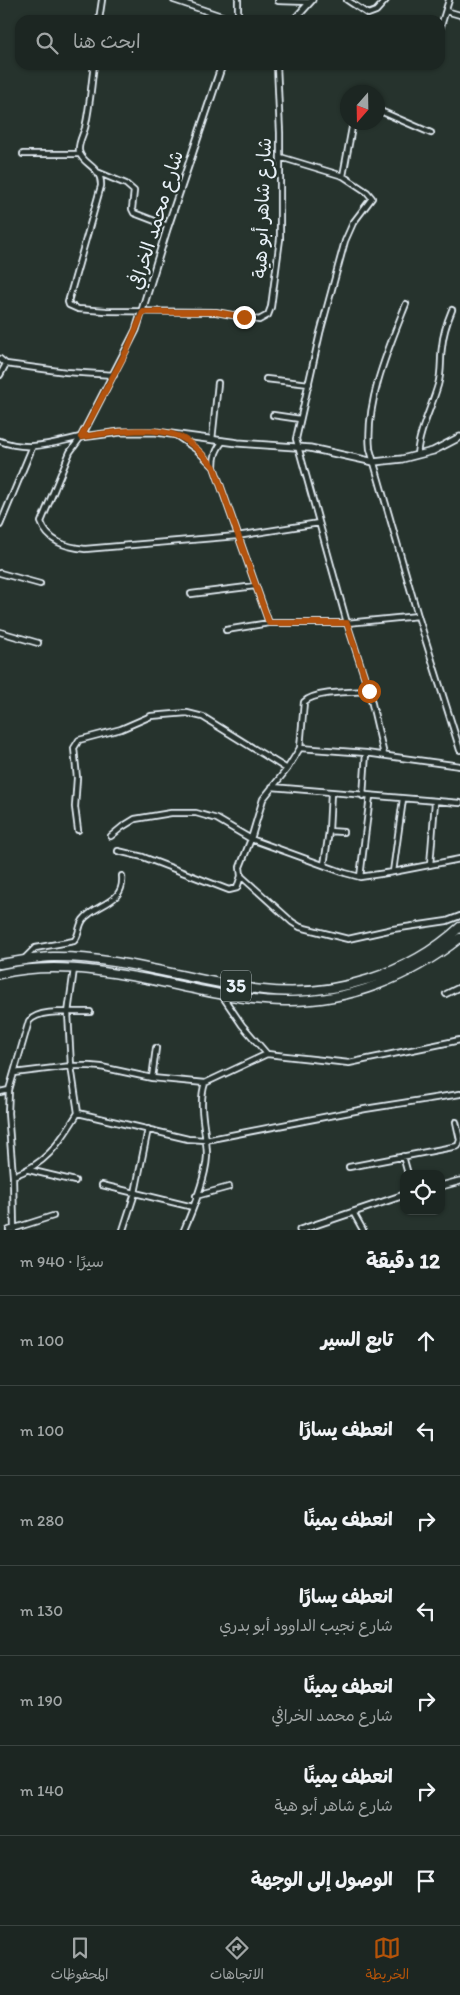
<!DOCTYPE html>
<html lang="ar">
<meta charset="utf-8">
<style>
:root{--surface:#1c2622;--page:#29322f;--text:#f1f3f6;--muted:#a0a5a5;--line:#3a4340;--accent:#b45309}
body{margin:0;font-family:Itim,"Playpen Sans Arabic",sans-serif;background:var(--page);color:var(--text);direction:rtl}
.controls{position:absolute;right:15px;bottom:15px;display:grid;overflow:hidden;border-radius:10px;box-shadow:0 1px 4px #0004}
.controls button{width:45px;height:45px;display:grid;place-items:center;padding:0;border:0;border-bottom:1px solid var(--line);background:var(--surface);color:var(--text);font:25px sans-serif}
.compass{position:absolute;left:340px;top:85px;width:45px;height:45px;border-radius:50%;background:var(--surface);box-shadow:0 1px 4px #0004;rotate:200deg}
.stop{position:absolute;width:15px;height:15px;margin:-11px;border:4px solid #b45309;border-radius:50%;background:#fff}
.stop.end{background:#b45309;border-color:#fff;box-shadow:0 1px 5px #0008}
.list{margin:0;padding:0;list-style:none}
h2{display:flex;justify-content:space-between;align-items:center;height:65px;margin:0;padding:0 20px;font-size:21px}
h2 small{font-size:16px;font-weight:400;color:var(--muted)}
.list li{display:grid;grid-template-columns:32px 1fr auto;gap:15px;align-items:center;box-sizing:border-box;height:90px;padding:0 20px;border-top:1px solid var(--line)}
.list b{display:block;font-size:19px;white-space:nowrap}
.list p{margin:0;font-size:16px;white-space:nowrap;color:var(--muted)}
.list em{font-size:16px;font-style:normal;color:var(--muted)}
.icon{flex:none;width:28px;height:28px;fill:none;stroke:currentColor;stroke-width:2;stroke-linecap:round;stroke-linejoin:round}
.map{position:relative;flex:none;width:460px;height:1230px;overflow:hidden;direction:ltr}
.search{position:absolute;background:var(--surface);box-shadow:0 1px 4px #0004;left:15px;right:15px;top:15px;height:55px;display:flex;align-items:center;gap:12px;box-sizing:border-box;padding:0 18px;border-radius:15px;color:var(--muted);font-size:19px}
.sheet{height:695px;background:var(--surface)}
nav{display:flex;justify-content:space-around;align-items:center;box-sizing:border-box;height:70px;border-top:1px solid var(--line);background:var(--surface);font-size:14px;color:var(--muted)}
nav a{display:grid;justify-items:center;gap:2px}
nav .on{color:var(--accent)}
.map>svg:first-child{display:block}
</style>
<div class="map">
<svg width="460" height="1230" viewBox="0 0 460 1230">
<rect width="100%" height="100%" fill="#26332d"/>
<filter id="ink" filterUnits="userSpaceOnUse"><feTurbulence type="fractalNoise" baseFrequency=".02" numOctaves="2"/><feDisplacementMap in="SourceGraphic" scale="10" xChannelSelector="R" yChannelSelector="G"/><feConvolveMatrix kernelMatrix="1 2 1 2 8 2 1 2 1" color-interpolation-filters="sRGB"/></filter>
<g filter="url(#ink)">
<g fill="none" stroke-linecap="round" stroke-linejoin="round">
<g stroke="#e8f1f8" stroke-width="8">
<path id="street" d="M174 0 233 20
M238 0V20
M347 0 368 14 376 11 386 0
M278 1 310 2
M446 11 460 15
M99 20 102 0
M440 29 449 0
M94 65C91 86 90 107 85 128 83 135 78 143 79 151 82 165 102 166 101 186L68 302 69 305 78 309 106 311 216 312 259 320 268 315 271 307 280 239V133L277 65
M378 110 431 133
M353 122 343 176 367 192 372 198 353 223 345 241 320 333 296 439 347 623 369 691 384 755
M23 154H80
M280 157 343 176
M97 172 126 184 134 191 132 209 134 213 168 226
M406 304C389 347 365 402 370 449L418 616 460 750
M0 359 6 364 66 372 114 375
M0 375 6 364
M266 379 309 384
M273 415 300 419
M177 436 197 450 214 467 269 623
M81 437 70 452 41 522C48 542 66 547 85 549L237 536 319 523
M212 440 218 383
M0 441C29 452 52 443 81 437
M417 455C419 431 431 409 438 385 442 372 440 360 442 347 443 334 447 322 452 310
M214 467C214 456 216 450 223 441
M0 525 32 448
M0 573 40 584
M191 594 255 586
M226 630 269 623H347L418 616
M0 632 38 643
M369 691C354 692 315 691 304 702L300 748 287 769 263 799 251 839 240 867 241 876 292 922 300 927 348 939 393 929 447 921 460 916
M300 748 366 753 460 766
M272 787 460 803
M363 796 366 753
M78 830 75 807 77 778 74 748 79 740 121 729 151 716 187 713 203 717 287 769
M329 831 343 832
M111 836 122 827 135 819 171 813H196L217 819 251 839 345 873 360 877 393 872 460 859
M118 851 143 857 229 890 237 888 241 876
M324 865 329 831 331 793
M430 865 435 802
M393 872 403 799
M360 877 370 796
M23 960 35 948 74 941C80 935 78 927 83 920 96 903 125 904 122 876
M221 994 242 1025 267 1054
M446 994 460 987
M14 1073 71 1066H90L101 1067 152 1078 205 1083 267 1054 349 1063 460 1040
M152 1078 156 1048
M0 1092 9 1090
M78 1113 188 1139 206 1140 365 1109 460 1094
M148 1129 135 1193 193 1207
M403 1156 408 1174
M349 1167 458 1146 460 1140 456 1122
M29 1170 75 1181
M13 1176 8 1113 9 1090 29 1021C40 1008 74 1013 90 1012
M102 1185 135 1193 123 1230
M196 1196 229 1187
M353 1212 363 1230
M9 1230 53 1216
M14 1230 13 1176C48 1163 59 1143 78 1113L71 1066 68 1013 74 969
M184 1230C193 1209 206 1178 207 1156 207 1132 197 1107 205 1083"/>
</g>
<g stroke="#e8f1f8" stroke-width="9">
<path id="secondary" d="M294 20 312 0
M81 437 136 330 167 229 222 65
M81 437 120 432H156L238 443 310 448 374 462 402 459 433 451 460 437
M441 1186 460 1181
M300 1230 404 1195"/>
</g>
<g stroke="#e8f1f8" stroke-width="11">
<path id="highway" d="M0 964C17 961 35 958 53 957 123 956 193 982 263 990 332 998 408 975 460 927
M0 974C49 962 98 970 147 979 192 988 239 1001 285 1001 350 1002 410 977 460 938"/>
</g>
<use href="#street" stroke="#26332d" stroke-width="4.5"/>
<use href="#secondary" stroke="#26332d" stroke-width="5.5"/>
<use href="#highway" stroke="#26332d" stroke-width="8"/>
</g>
</g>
<g fill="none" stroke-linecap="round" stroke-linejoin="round" filter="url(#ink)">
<path stroke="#b45309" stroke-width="6" d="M244 317 216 312H143L128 348 81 437C110 433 150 425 178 436 192 442 204 456 214 467L269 623H347L369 691"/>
</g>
<g text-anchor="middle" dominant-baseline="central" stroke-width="4.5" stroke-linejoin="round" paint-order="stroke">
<rect fill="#26332d" stroke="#aeb8bb" stroke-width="1" x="221" y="970.5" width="30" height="31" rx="4"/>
<g font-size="18" font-weight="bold" fill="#e8f1f8">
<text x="236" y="986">35</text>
</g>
<g font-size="19" fill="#e8f1f8" stroke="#26332d">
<text transform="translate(262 208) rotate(-88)">شارع شاهر أبو هية</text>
<text transform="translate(156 220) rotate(-73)">شارع محمد الخرافي</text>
</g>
</g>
</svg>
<div class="controls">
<button><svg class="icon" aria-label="locate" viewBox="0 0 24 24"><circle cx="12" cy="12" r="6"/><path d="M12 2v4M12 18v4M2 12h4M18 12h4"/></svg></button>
</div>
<svg class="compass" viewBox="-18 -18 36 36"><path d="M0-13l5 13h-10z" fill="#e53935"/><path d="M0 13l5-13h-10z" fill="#a0a5a5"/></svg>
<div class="stop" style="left:369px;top:691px"></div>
<div class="stop end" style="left:244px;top:317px"></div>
<div class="search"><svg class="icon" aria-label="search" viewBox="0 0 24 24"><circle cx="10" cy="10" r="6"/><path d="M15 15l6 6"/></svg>ابحث هنا</div>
</div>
<section class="sheet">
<h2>12 دقيقة<small>سيرًا · 940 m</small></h2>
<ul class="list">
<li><svg class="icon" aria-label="ahead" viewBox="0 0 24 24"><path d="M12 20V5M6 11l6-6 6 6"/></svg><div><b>تابع السير</b></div><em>100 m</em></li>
<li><svg class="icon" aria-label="left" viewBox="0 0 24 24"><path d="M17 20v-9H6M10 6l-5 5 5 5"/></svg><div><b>انعطف يسارًا</b></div><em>100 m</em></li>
<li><svg class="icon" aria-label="right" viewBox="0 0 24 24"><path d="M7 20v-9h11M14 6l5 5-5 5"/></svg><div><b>انعطف يمينًا</b></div><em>280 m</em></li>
<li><svg class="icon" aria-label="left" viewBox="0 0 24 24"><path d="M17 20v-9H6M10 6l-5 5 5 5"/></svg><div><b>انعطف يسارًا</b><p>شارع نجيب الداوود أبو بدري</p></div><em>130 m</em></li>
<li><svg class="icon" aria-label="right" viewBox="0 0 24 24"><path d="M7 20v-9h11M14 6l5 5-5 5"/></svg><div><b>انعطف يمينًا</b><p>شارع محمد الخرافي</p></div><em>190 m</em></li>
<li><svg class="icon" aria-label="right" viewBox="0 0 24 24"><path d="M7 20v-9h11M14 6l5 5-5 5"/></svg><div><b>انعطف يمينًا</b><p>شارع شاهر أبو هية</p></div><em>140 m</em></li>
<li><svg class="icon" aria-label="arrive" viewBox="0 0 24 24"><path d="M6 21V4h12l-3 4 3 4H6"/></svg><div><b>الوصول إلى الوجهة</b></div></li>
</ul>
</section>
<nav>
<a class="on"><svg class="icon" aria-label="map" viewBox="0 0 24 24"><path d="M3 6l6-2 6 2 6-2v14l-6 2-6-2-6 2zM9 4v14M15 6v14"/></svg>الخريطة</a>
<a><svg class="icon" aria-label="directions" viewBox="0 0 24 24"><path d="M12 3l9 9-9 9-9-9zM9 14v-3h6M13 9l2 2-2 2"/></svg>الاتجاهات</a>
<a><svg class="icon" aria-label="saved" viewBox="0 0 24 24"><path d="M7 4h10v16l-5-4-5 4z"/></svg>المحفوظات</a>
</nav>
